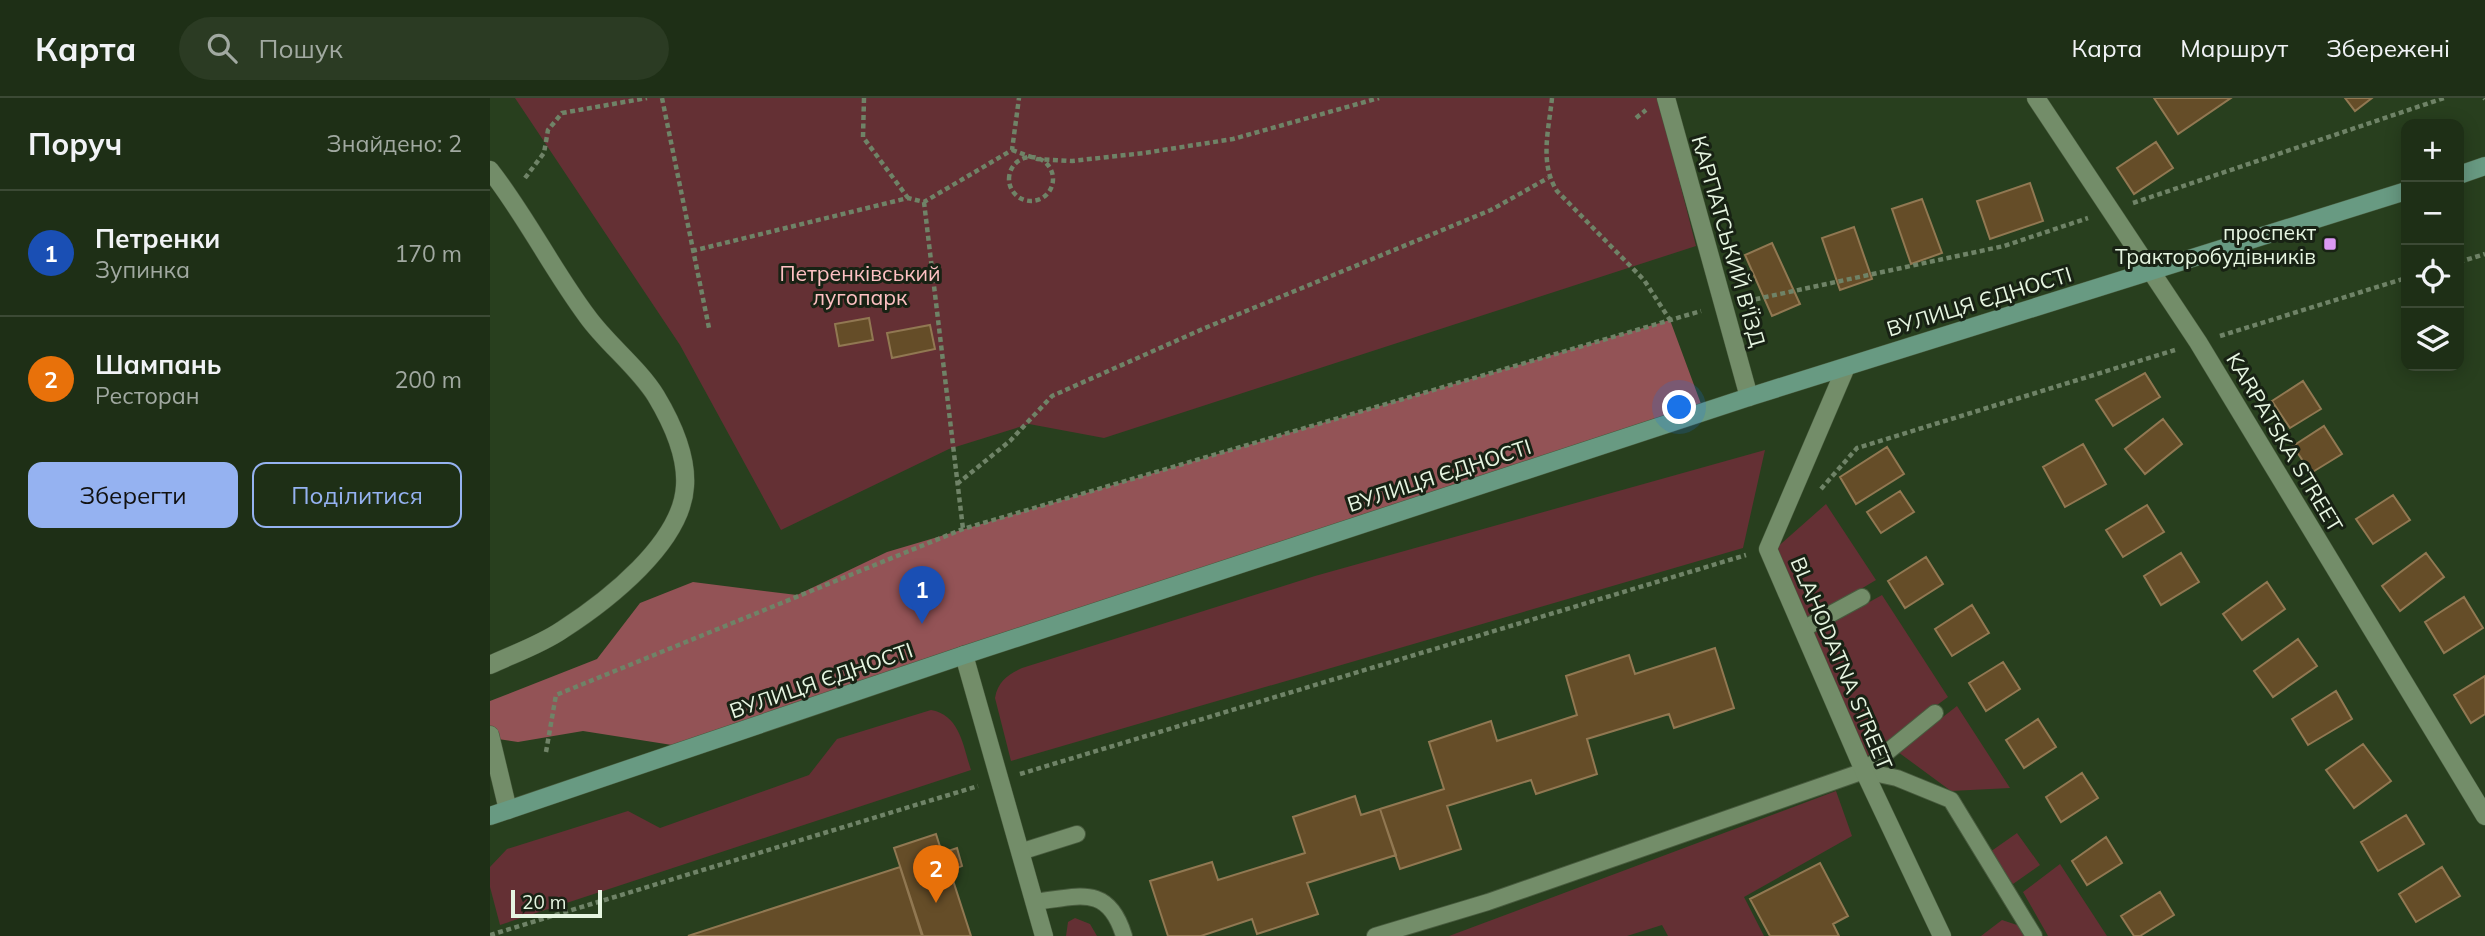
<!DOCTYPE html>
<html lang="uk">
<meta charset="utf-8">
<style>
:root{--surface:#1e2f16;--page:#2b3b23;--text:#f1f3f6;--muted:#a1a9a1;--line:#3c4a35;--accent:#95b2f1}
body{margin:0;font-family:Mulish,sans-serif;background:var(--page);color:var(--text)}
.controls{position:absolute;right:21px;top:21px;display:grid;overflow:hidden;border-radius:14px;box-shadow:0 4px 18px #0003}
.controls button{width:63px;height:63px;display:grid;place-items:center;padding:0;border:0;border-bottom:2px solid var(--line);background:var(--surface);color:var(--text);font:35px sans-serif}
.scale{position:absolute;left:21px;bottom:18px;width:91px;box-sizing:border-box;padding-left:7px;border:4px solid #e6f5e1;border-top:0;font-size:19px;line-height:24px;white-space:nowrap;color:#e6f5e1;-webkit-text-stroke:5px #182214;paint-order:stroke}
.you{position:absolute;left:1190px;top:310px;width:24px;height:24px;margin:-18px;border:5px solid #fff;border-radius:50%;background:#1a73e8;box-shadow:0 0 0 10px #1a73e833}
.badge{display:grid;place-items:center;width:46px;height:46px;border-radius:50%;background:var(--accent);color:#fff;font-size:23px;font-weight:700}
.pin{position:absolute;translate:-50% -58px;filter:drop-shadow(0 2px 4px #0008)}
.pin::after{content:'';position:absolute;top:37px;width:24px;height:21px;background:inherit;clip-path:polygon(0 0,100% 0,50% 100%)}
.list{margin:0;padding:0;list-style:none}
h2{display:flex;justify-content:space-between;align-items:center;height:91px;margin:0;padding:0 28px;font-size:30px}
h2 small{font-size:23px;font-weight:400;color:var(--muted)}
.list li{display:grid;grid-template-columns:46px 1fr auto;gap:21px;align-items:center;box-sizing:border-box;height:126px;padding:0 28px;border-top:2px solid var(--line)}
.list b{display:block;font-size:26px;white-space:nowrap}
.list p{margin:0;font-size:23px;white-space:nowrap;color:var(--muted)}
.list em{font-size:23px;font-style:normal;color:var(--muted)}
.actions{display:flex;gap:14px;padding:21px 28px}
.actions a{flex:1;padding:16px 0;border:2px solid var(--accent);border-radius:14px;text-align:center;font-size:24px;color:var(--accent)}
.actions .main{background:var(--accent);color:#111}
.icon{flex:none;width:38px;height:38px;fill:none;stroke:currentColor;stroke-width:2;stroke-linecap:round;stroke-linejoin:round}
.map{position:relative;flex:none;width:1995px;height:838px;overflow:hidden}
header{display:flex;align-items:center;gap:42px;box-sizing:border-box;height:98px;padding:0 35px;background:var(--surface);border-bottom:2px solid var(--line)}
header strong{font-size:33px}
nav{display:flex;gap:38px;margin-inline-start:auto;font-size:24px}
.search{width:490px;height:63px;background:var(--page);display:flex;align-items:center;gap:18px;box-sizing:border-box;padding:0 24px;border-radius:38px;color:var(--muted);font-size:26px}
main{display:flex}
aside{flex:1;background:var(--surface)}
.map>svg:first-child{display:block}
</style>
<header>
<strong>Карта</strong>
<div class="search"><svg class="icon" aria-label="search" viewBox="0 0 24 24"><circle cx="10" cy="10" r="6"/><path d="M15 15l6 6"/></svg>Пошук</div>
<nav><a>Карта</a><a>Маршрут</a><a>Збережені</a></nav>
</header>
<main>
<aside>
<h2>Поруч<small>Знайдено: 2</small></h2>
<ul class="list">
<li><span class="badge" style="background:#1a4fb4">1</span><div><b>Петренки</b><p>Зупинка</p></div><em>170 m</em></li>
<li><span class="badge" style="background:#e8710a">2</span><div><b>Шампань</b><p>Ресторан</p></div><em>200 m</em></li>
</ul>
<div class="actions"><a class="main">Зберегти</a><a>Поділитися</a></div>
</aside>
<div class="map">
<svg width="1995" height="838" viewBox="0 0 1995 838">
<rect width="100%" height="100%" fill="#283f1e"/>
<path fill="#643034" d="M25 0H1168L1206 148 614 340 539 326 459 351 291 432 190 247Z
M1275 352 1253 450 521 663 505 600C508 583 518 577 532 570L825 478Z
M1336 406 1386 482 1317 523 1284 452Z
M1392 497 1458 599 1376 659 1322 536Z
M1467 608 1520 690 1461 693 1408 654Z
M441 612C470 617 473 648 481 672L10 827 0 789V769L17 751 138 713 170 730 319 677 347 641Z
M1346 693 1362 738 1254 799 1274 838H1178L1172 827 1137 838H959Z
M1527 735 1550 767 1523 786 1500 754Z
M1570 766 1617 838H1558L1533 794Z
M585 820 600 826 607 838H576L578 824Z
M1512 822 1530 828 1536 838H1491Z"/>
<path fill="#935356" d="M1180 222 1214 314 201 650 93 633 28 644 1 640 0 637V603L107 561 150 505 203 484 307 497 397 454Z"/>
<path fill="#654d28" stroke="#917852" stroke-width="2" d="M1664 0H1741L1688 36Z
M1855 0H1882L1865 13Z
M1666 44 1683 70 1644 96 1627 70Z
M1540 85 1553 123 1500 141 1487 103Z
M1432 101 1452 155 1421 166 1402 111Z
M1364 129 1382 181 1350 192 1332 140Z
M1282 145 1310 206 1282 218 1255 157Z
M379 220 383 242 349 248 345 226Z
M440 227 445 251 402 260 397 235Z
M1655 275 1670 299 1623 328 1606 302Z
M1813 283 1831 311 1800 330 1782 303Z
M1673 321 1692 346 1655 376 1635 351Z
M1834 328 1852 356 1821 375 1803 348Z
M1593 346 1616 386 1575 409 1553 369Z
M1397 349 1414 376 1366 406 1350 379Z
M1410 393 1424 414 1391 435 1377 414Z
M1903 397 1920 422 1883 446 1866 421Z
M1657 407 1674 434 1633 459 1616 432Z
M1691 455 1709 484 1671 507 1654 478Z
M1936 455 1954 479 1910 513 1892 488Z
M1436 459 1453 486 1415 510 1398 483Z
M1777 484 1795 511 1752 542 1733 516Z
M1974 499 1993 530 1954 555 1935 524Z
M1482 507 1499 535 1462 558 1445 531Z
M1808 541 1827 568 1783 599 1764 573Z
M1225 550 1244 610 1184 630 1179 616 1097 641 1107 676 1046 696 1041 682 957 708 971 751 910 771 890 711 954 691 939 644 1001 623 1007 643 1087 617 1076 578 1139 557 1145 576Z
M1513 564 1530 591 1496 613 1479 585Z
M1995 578V616L1981 625 1964 597Z
M1846 593 1862 621 1818 647 1802 621Z
M1548 621 1566 649 1534 670 1516 642Z
M1873 646 1901 683 1864 710 1836 672Z
M1592 675 1608 700 1571 724 1556 699Z
M865 698 871 717 890 711 906 757 817 785 828 816 767 836 762 821 711 838H678L660 783 722 764 728 782 815 755 803 719Z
M1916 717 1934 746 1888 773 1871 744Z
M446 736 452 755 467 750 472 768 460 773 481 838H433L404 750Z
M1616 739 1632 765 1597 787 1582 763Z
M1330 765 1358 818 1343 826 1349 838H1280L1260 801Z
M410 769 432 838H198Z
M1952 769 1970 798 1926 824 1909 796Z
M1670 794 1684 817 1650 838H1644L1631 818Z"/>
<g fill="none" stroke-linecap="round" stroke-linejoin="round">
<g stroke="#485b3e" stroke-width="18">
<path id="lane" d="M1313 531 1372 499
M1374 673 1407 680 1461 702 1544 838
M530 754 587 736
M544 804C588 799 618 785 634 838
M885 838 998 804 1374 673 1445 615"/>
</g>
<g stroke="#485b3e" stroke-width="19">
<path id="street" d="M1176 0 1259 299
M1546 0 1708 244 1995 718
M0 72C36 118 62 171 97 218 117 246 148 269 166 298 181 323 197 358 195 388 192 445 117 503 72 532 50 547 23 556 0 567
M1356 269 1278 451 1374 673 1452 838
M474 557 554 838
M0 637 18 712"/>
</g>
<g stroke="#485b3e" stroke-width="19">
<path id="secondary" d="M1969 77 1995 68
M0 718 474 557 1259 299 1916 93"/>
</g>
<path stroke="#6f8367" stroke-width="4.5" stroke-dasharray="5 3.5" stroke-linecap="butt" d="M172 0 219 230
M374 0 373 39 418 100
M1062 0C1059 31 1049 65 1067 93L1154 182 1180 222
M1994 0 1995 1
M1146 20 1156 12
M522 52 547 61 582 63 654 55 743 41 889 0
M519 81a22 22 0 1 1 44 0a22 22 0 1 1-44 0Z
M35 80 54 55 58 32 72 15 157 0
M434 104 473 431
M1643 105 1954 0
M202 153 418 100 434 104 522 52 529 0
M1969 164 1995 156
M1257 203 1514 148 1598 120
M1730 238 1916 180
M467 386 520 343 562 298 715 230 1001 112 1058 80
M1331 391 1367 350 1685 252
M56 654 66 597 473 431 1211 213
M530 676 1256 457
M0 837 488 688"/>
<use href="#lane" stroke="#738d69" stroke-width="16"/>
<use href="#street" stroke="#738d69" stroke-width="18"/>
<use href="#secondary" stroke="#689a82" stroke-width="18"/>
</g>
<rect fill="#dc99f4" stroke="#182214" stroke-width="2.5" x="1833" y="139" width="14" height="14" rx="3.5"/>
<g text-anchor="middle" dominant-baseline="central" stroke-width="6" stroke-linejoin="round" paint-order="stroke">
<g font-size="21" fill="#e6f5e1" stroke="#182214" text-anchor="end">
<text x="1826" y="134">проспект<tspan x="1826" dy="24">Тракторобудівників</tspan></text>
</g>
<g font-size="21" fill="#e6f5e1" stroke="#182214">
<text transform="translate(1239 143) rotate(74)">КАРПАТСЬКИЙ В'ЇЗД</text>
<text transform="translate(1489 203) rotate(-17)">ВУЛИЦЯ ЄДНОСТІ</text>
<text transform="translate(1795 344) rotate(59)">KARPATSKA STREET</text>
<text transform="translate(949 377) rotate(-18)">ВУЛИЦЯ ЄДНОСТІ</text>
<text transform="translate(1352 565) rotate(67)">BLAHODATNA STREET</text>
<text transform="translate(331 582) rotate(-19)">ВУЛИЦЯ ЄДНОСТІ</text>
</g>
<g font-size="21" fill="#fec1c3" stroke="#182214">
<text x="370" y="175">Петренківський<tspan x="370" dy="24">лугопарк</tspan></text>
</g>
</g>
</svg>
<div class="controls">
<button>+</button>
<button>−</button>
<button><svg class="icon" aria-label="locate" viewBox="0 0 24 24"><circle cx="12" cy="12" r="6"/><path d="M12 2v4M12 18v4M2 12h4M18 12h4"/></svg></button>
<button><svg class="icon" aria-label="layers" viewBox="0 0 24 24"><path d="M12 4l9 5-9 5-9-5zM3 14l9 5 9-5"/></svg></button>
</div>
<div class="scale">20 m</div>
<div class="you"></div>
<div class="pin badge" style="left:432px;top:526px;background:#1a4fb4">1</div>
<div class="pin badge" style="left:446px;top:805px;background:#e8710a">2</div>
</div>
</main>
